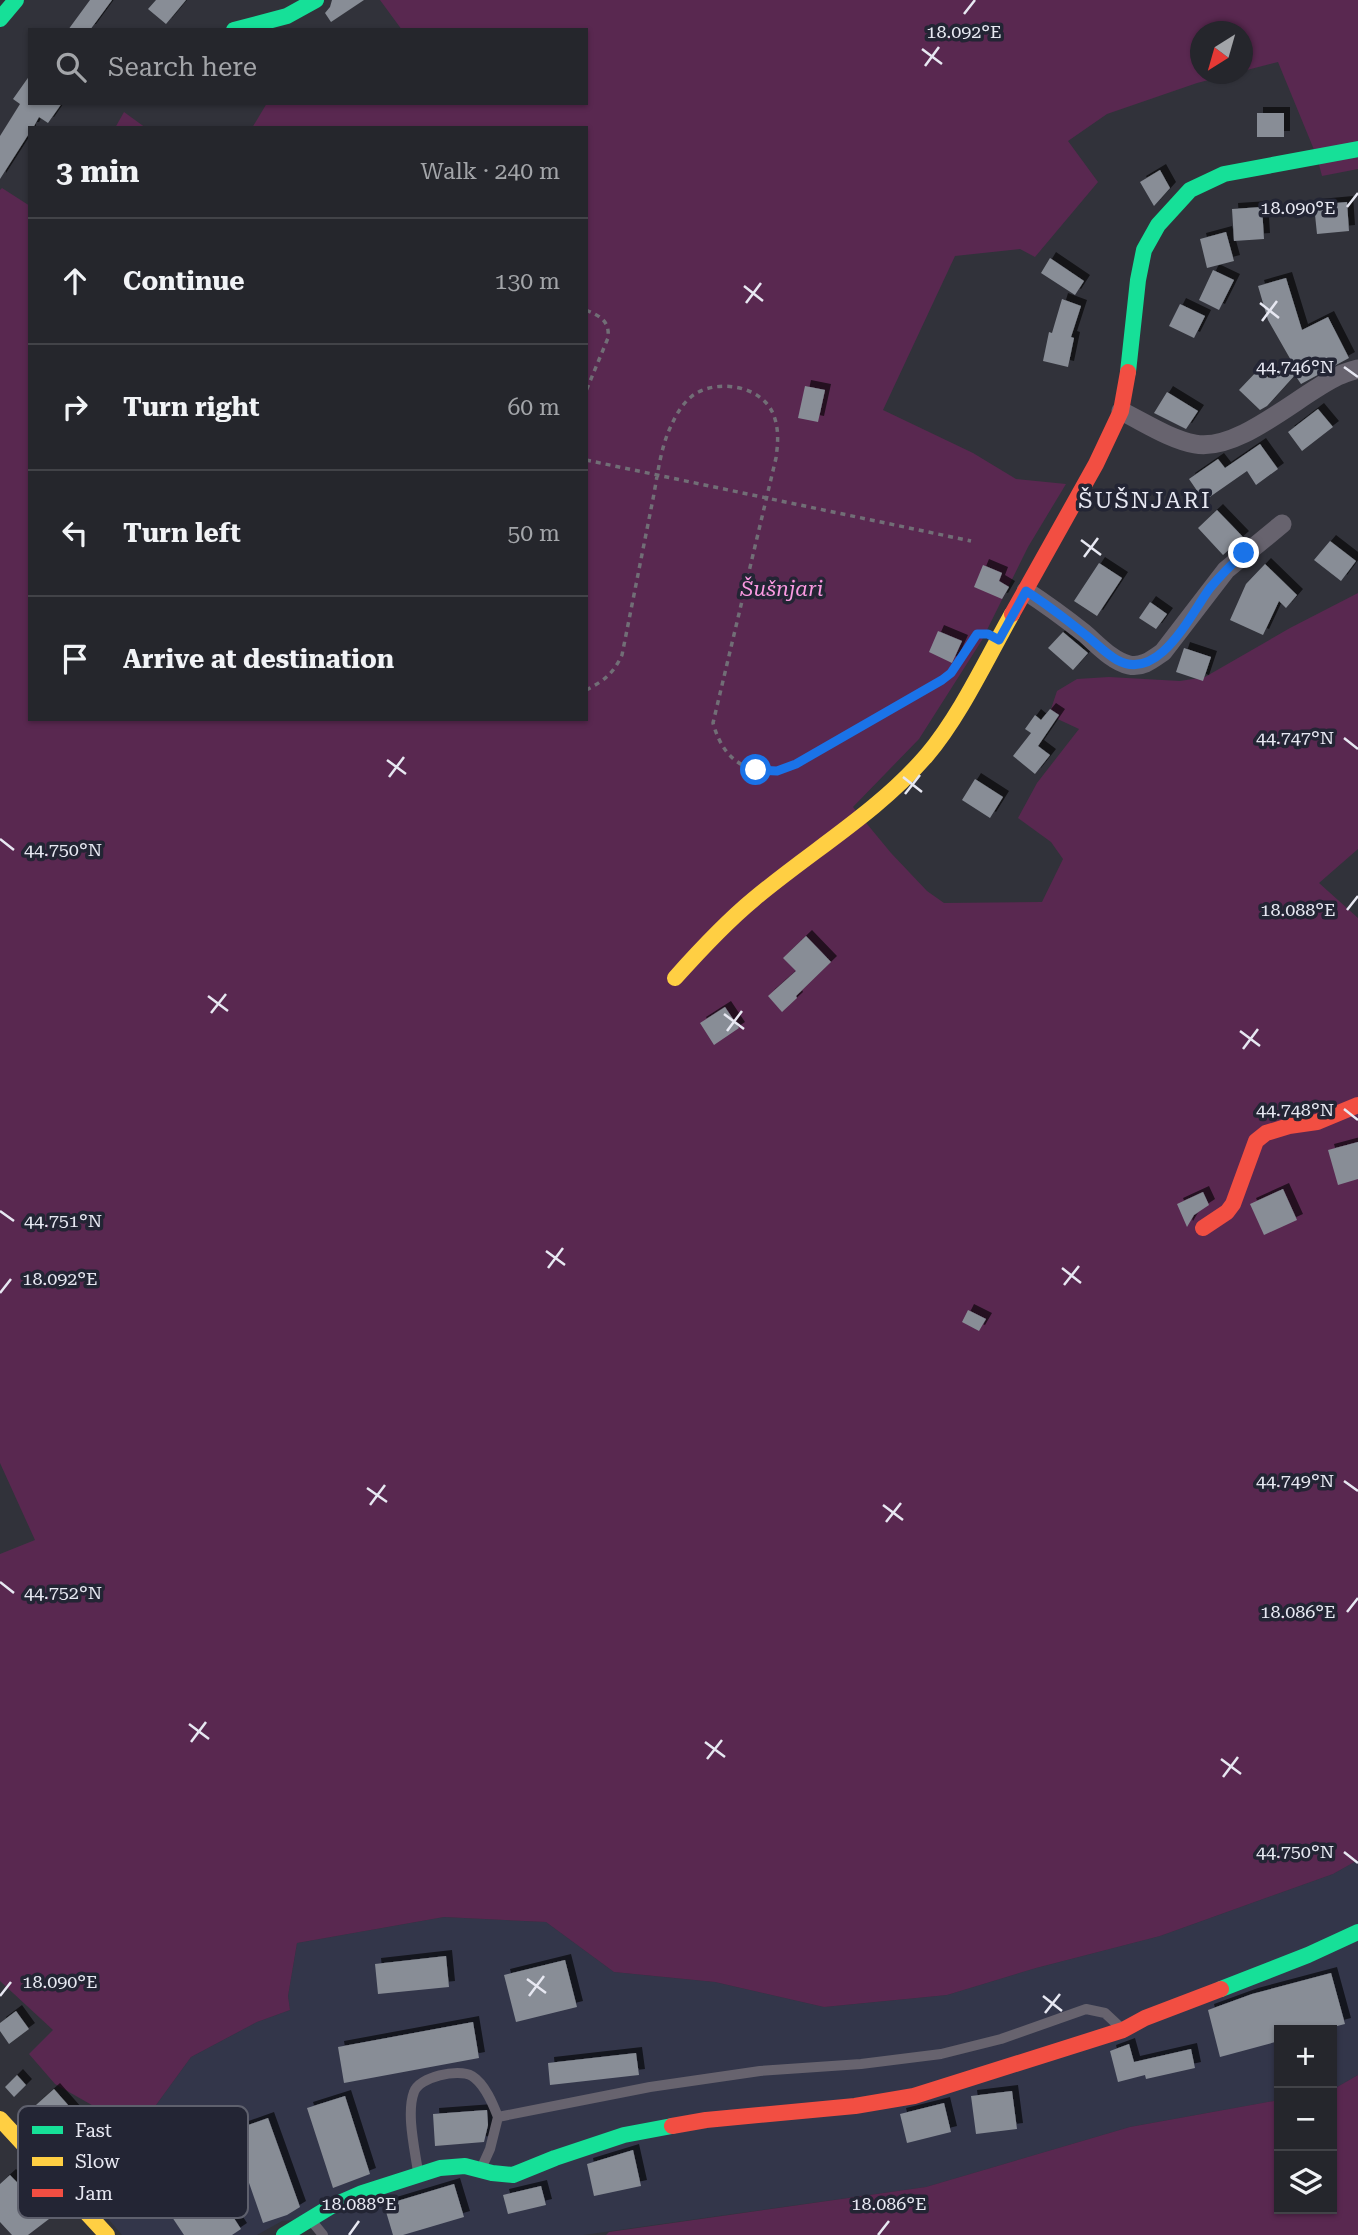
<!DOCTYPE html>
<meta charset="utf-8">
<style>
:root{--surface:#25262c;--page:#2d2e34;--text:#f1f3f6;--muted:#a3a5a9;--line:#424348}
body{margin:0;font-family:"Roboto Serif",serif;background:var(--page);color:var(--text)}
.controls{position:absolute;right:21px;bottom:21px;display:grid;overflow:hidden;border-radius:0px;box-shadow:0 2px 5px #0004}
.controls button{width:63px;height:63px;display:grid;place-items:center;padding:0;border:0;border-bottom:2px solid var(--line);background:var(--surface);color:var(--text);font:35px sans-serif}
.compass{position:absolute;left:1190px;top:21px;width:63px;height:63px;border-radius:50%;background:var(--surface);box-shadow:0 2px 5px #0004;rotate:217deg}
.stop{position:absolute;width:21px;height:21px;margin:-16px;border:5px solid #1a73e8;border-radius:50%;background:#fff}
.stop.end{background:#1a73e8;border-color:#fff;box-shadow:0 2px 7px #0008}
.list{margin:0;padding:0;list-style:none}
h2{display:flex;justify-content:space-between;align-items:center;height:91px;margin:0;padding:0 28px;font-size:30px}
h2 small{font-size:23px;font-weight:400;color:var(--muted)}
.list li{display:grid;grid-template-columns:46px 1fr auto;gap:21px;align-items:center;box-sizing:border-box;height:126px;padding:0 28px;border-top:2px solid var(--line)}
.list b{display:block;font-size:26px;white-space:nowrap}
.list em{font-size:23px;font-style:normal;color:var(--muted)}
.icon{flex:none;width:38px;height:38px;fill:none;stroke:currentColor;stroke-width:2;stroke-linecap:round;stroke-linejoin:round}
.map{position:relative;flex:none;width:1358px;height:2235px;overflow:hidden}
.search{position:absolute;background:var(--surface);box-shadow:0 2px 5px #0004;left:28px;top:28px;width:560px;height:77px;display:flex;align-items:center;gap:18px;box-sizing:border-box;padding:0 24px;border-radius:0px;color:var(--muted);font-size:26px}
.panel{position:absolute;background:var(--surface);box-shadow:0 2px 5px #0004;left:28px;top:126px;width:560px;height:595px;border-radius:0px}
.map>svg:first-child{display:block}
</style>
<div class="map">
<svg width="1358" height="2235" viewBox="0 0 1358 2235">
<defs>
<filter id="shadow"><feDropShadow dx="6" dy="-6" stdDeviation="0" flood-color="#0009"/></filter>
</defs>
<rect width="100%" height="100%" fill="#31323a"/>
<path fill="#33364a" d="M1358 1860V2075L1332 2090V2030H1279V2100L1130 2127 926 2187 583 2235H323L293 2220 282 2221 257 2235H122L81 2187 133 2143 148 2116 191 2057 257 2022 290 2010 288 1996 297 1943 444 1917 546 1922 614 1972 715 1982 824 2007 947 1995 1036 1968 1160 1936 1333 1874Z"/>
<path fill="#592850" d="M380 0H1358V169L1322 176 1317 157 1278 62 1243 71 1242 32H1200V74H1232L1197 83 1107 114 1068 141 1098 182 1035 257 1020 249 955 256 883 410 973 453 1016 479 1066 484 1028 547 982 640 919 739 853 807 891 853 927 891 944 903 1042 902 1063 859 1051 842 1018 818 1037 783 1079 729 1049 715 1057 691 1077 679 1109 677 1180 681 1205 677 1290 628 1358 593V849L1319 883 1358 918V1860L1333 1874 1160 1936 1036 1968 947 1995 824 2007 715 1982 614 1972 546 1922 444 1917 297 1943 288 1996 290 2010 257 2022 191 2057 148 2116H111L55 2084 29 2054 53 2030 0 1981V1554L35 1540 0 1463V190L2 188 30 206V719H586V128H252L267 103H586V30H402Z
M124 112 146 128H115Z
M1358 2075V2235H606L609 2232 926 2187 1130 2127 1279 2100V2209H1332V2090Z"/>
<path fill="#888d96" filter="url(#shadow)" d="M90 0H112L90 30H68Z
M156 0H186L166 24 148 9Z
M332 0H364L331 22 325 13 330 7Z
M30 75V103H62L48 123 39 117 33 128H30V132L0 179V136L20 104 13 99Z
M1257 113H1284V137H1257Z
M1160 170 1170 188 1154 206 1140 182Z
M1347 202 1349 231 1317 234 1314 205Z
M1262 207 1264 239 1234 241 1232 209Z
M1226 232 1234 261 1207 268 1200 239Z
M1050 258 1084 281 1075 295 1041 273Z
M1213 270 1234 280 1219 310 1199 300Z
M1286 278 1302 330 1328 317 1349 358 1301 384 1295 375 1267 406 1260 410 1239 390 1259 369 1269 378 1292 362 1268 320 1258 286Z
M1062 299 1081 306 1071 337 1074 338 1068 367 1043 361 1049 332 1052 333Z
M1180 304 1205 316 1194 338 1169 326Z
M805 386 825 390 818 422 798 418Z
M1167 392 1198 411 1186 429 1154 413Z
M1318 409 1333 427 1302 451 1288 432Z
M1260 444 1278 469 1256 485 1247 471 1204 501 1189 479 1218 459 1225 468Z
M1217 510 1243 537 1223 555 1198 528Z
M1330 541 1356 561 1341 581 1314 560Z
M1099 563 1122 578 1097 616 1074 601Z
M1265 564 1297 595 1286 608 1279 601 1263 635 1230 620 1246 584Z
M983 565 1002 573 999 581 1009 587 1002 599 974 587Z
M1150 602 1167 614 1156 629 1139 618Z
M938 631 962 641 952 663 929 652Z
M1063 632 1088 653 1073 670 1048 648Z
M1184 648 1211 657 1203 681 1176 672Z
M1050 709 1059 715 1038 746 1050 755 1035 774 1013 756 1031 733 1025 729 1035 715 1041 720Z
M975 779 1003 797 990 818 962 800Z
M806 936 831 962 796 996 797 998 782 1012 768 996 796 971 783 958Z
M725 1007 739 1028 714 1045 700 1023Z
M1358 1142V1179L1338 1185 1328 1150Z
M1283 1189 1297 1220 1264 1235 1250 1204Z
M1203 1192 1209 1205 1194 1215 1187 1227 1177 1204Z
M968 1310 986 1319 979 1331 962 1322Z
M446 1956 449 1987 378 1994 375 1964Z
M565 1960 577 2007 516 2022 504 1975Z
M1331 1973 1345 2024 1321 2030H1279V2041L1220 2057 1208 2010 1252 1994Z
M16 2011 29 2029 9 2044 0 2031V2023Z
M473 2022 479 2058 344 2083 338 2047Z
M1129 2044 1134 2062 1191 2049 1195 2068 1146 2079 1145 2075 1118 2082 1110 2051Z
M636 2053 639 2075 550 2085 548 2063Z
M17 2075 26 2085 14 2097 5 2087Z
M54 2089 83 2122 91 2115 110 2137 84 2159 36 2105Z
M1012 2091 1017 2129 976 2134 971 2096Z
M345 2096 370 2174 333 2188 307 2108Z
M944 2103 951 2132 907 2143 900 2114Z
M487 2110 488 2125 484 2142 435 2146 433 2114Z
M268 2118 300 2207 287 2215 263 2223 231 2131Z
M182 2138 241 2229 232 2235H184L138 2166Z
M633 2150 641 2186 594 2196 587 2164Z
M10 2175 38 2204 49 2219 28 2235H12L0 2222V2184Z
M454 2184 464 2217 403 2235H393L384 2205Z
M541 2186 546 2205 508 2214 503 2195Z"/>
<g fill="none" stroke-linecap="round" stroke-linejoin="round">
<path stroke="#716e76" stroke-width="3.5" stroke-dasharray="5 5" stroke-linecap="butt" d="M586 310C600 316 610 321 608 338L586 391
M586 460 971 541
M586 690C604 681 613 674 622 655 632 605 642 554 652 504 657 480 660 448 671 426 676 415 682 404 692 396 716 378 763 385 774 416 779 430 778 443 776 458L713 723C725 766 754 779 796 764L942 680 956 666"/>
<path stroke="#67636e" stroke-width="10" d="M481 2169 490 2149 498 2117 650 2087 760 2071 861 2064 941 2054 1001 2039 1086 2009 1105 2013 1120 2027
M418 2172C415 2150 406 2113 414 2092 419 2077 458 2068 472 2076 485 2084 493 2104 498 2117
M310 2219 323 2235"/>
<path stroke="#67636e" stroke-width="19" d="M1121 411C1144 422 1169 439 1195 444 1239 452 1298 395 1338 376 1344 373 1351 371 1358 369
M1026 591C1046 604 1065 618 1084 633 1097 644 1112 661 1129 665 1142 668 1153 659 1163 652L1226 570 1282 524"/>
<path stroke="#16e098" stroke-width="16" d="M0 19 16 0
M234 30 287 16 316 0
M1128 372 1138 280 1144 250 1158 225 1190 190 1224 174 1358 149
M1221 1989 1308 1955 1358 1932
M284 2235 330 2207 362 2193 440 2168 465 2166 492 2173 513 2175 555 2158 624 2135 672 2126"/>
<path stroke="#ffcf43" stroke-width="16" d="M675 978C700 950 725 923 754 899 811 851 878 812 927 755 960 716 986 660 1012 614
M0 2119 107 2235"/>
<path stroke="#f24e42" stroke-width="16" d="M1012 614 1096 464 1121 411 1128 372
M1203 1228 1227 1212 1233 1204 1256 1141 1266 1133 1289 1126 1317 1122 1358 1105
M672 2126 706 2120 855 2106 914 2096 1123 2030 1145 2018 1221 1989"/>
</g>
<g fill="none" stroke-linecap="round" stroke-linejoin="round">
<path stroke="#1a73e8" stroke-width="9" d="M756 770 777 771 796 764 942 680 951 673 977 634H988L999 640 1026 591C1048 605 1067 620 1087 636 1097 644 1106 654 1117 660 1159 683 1190 615 1210 588 1221 575 1232 564 1244 553"/>
</g>
<path fill="none" stroke="#e7e8f2" stroke-width="2.5" d="M964 14 975 0M922 49 942 64M925 66 939 47M1347 207 1358 193M744 286 763 301M746 303 761 283M1260 303 1279 318M1262 321 1277 301M1344 367 1358 377M1081 540 1101 555M1084 557 1098 538M1344 738 1358 749M387 760 406 774M389 777 404 757M903 777 922 792M905 794 920 775M0 839 14 850M1347 910 1358 896M208 996 228 1011M211 1013 226 994M724 1014 744 1029M727 1031 742 1011M1240 1031 1260 1046M1243 1049 1258 1029M1344 1109 1358 1120M0 1211 14 1221M546 1251 565 1265M548 1268 563 1248M1062 1268 1081 1283M1064 1285 1079 1266M0 1293 11 1279M1344 1481 1358 1491M367 1488 387 1502M370 1505 385 1485M883 1505 903 1520M886 1522 901 1503M0 1582 14 1593M1347 1612 1358 1598M189 1724 209 1739M191 1742 206 1722M705 1742 725 1757M707 1759 722 1740M1221 1759 1241 1774M1223 1777 1238 1757M1344 1852 1358 1863M527 1979 546 1993M0 1996 11 1982M529 1996 544 1976M1043 1996 1062 2011M1045 2013 1060 1994M349 2235 359 2221M878 2235 889 2221"/>
<g text-anchor="middle" dominant-baseline="central" stroke-width="7" stroke-linejoin="round" paint-order="stroke">
<g font-size="21" font-style="italic" fill="#fa9ae1" stroke="#232534">
<text x="782" y="589">Šušnjari</text>
</g>
<g font-size="23" letter-spacing="2" fill="#e7e8f2" stroke="#232534">
<text x="1145" y="500">ŠUŠNJARI</text>
</g>
</g>
<rect x="18" y="2106" width="230" height="112" rx="10" fill="#232534" stroke="#5e606d" stroke-width="2"/>
<rect x="32" y="2126" width="31" height="8" fill="#16e098"/>
<rect x="32" y="2157" width="31" height="9" fill="#ffcf43"/>
<rect x="32" y="2189" width="31" height="8" fill="#f24e42"/>
<g font-size="19" fill="#e7e8f2">
<text x="75" y="2137">Fast</text>
<text x="75" y="2168">Slow</text>
<text x="75" y="2200">Jam</text>
</g>
<g font-size="18" text-anchor="middle" fill="#e7e8f2" stroke="#232534" stroke-width="7" stroke-linejoin="round" paint-order="stroke">
<text x="964" y="38">18.092°E</text>
<text x="1298" y="214">18.090°E</text>
<text x="1295" y="373">44.746°N</text>
<text x="1295" y="744">44.747°N</text>
<text x="63" y="856">44.750°N</text>
<text x="1298" y="916">18.088°E</text>
<text x="1295" y="1116">44.748°N</text>
<text x="63" y="1227">44.751°N</text>
<text x="60" y="1285">18.092°E</text>
<text x="1295" y="1487">44.749°N</text>
<text x="63" y="1599">44.752°N</text>
<text x="1298" y="1618">18.086°E</text>
<text x="1295" y="1858">44.750°N</text>
<text x="60" y="1988">18.090°E</text>
<text x="359" y="2210">18.088°E</text>
<text x="889" y="2210">18.086°E</text>
</g>
</svg>
<div class="controls">
<button>+</button>
<button>−</button>
<button><svg class="icon" aria-label="layers" viewBox="0 0 24 24"><path d="M12 4l9 5-9 5-9-5zM3 14l9 5 9-5"/></svg></button>
</div>
<svg class="compass" viewBox="-18 -18 36 36"><path d="M0-13l5 13h-10z" fill="#e53935"/><path d="M0 13l5-13h-10z" fill="#a3a5a9"/></svg>
<div class="stop" style="left:756px;top:770px"></div>
<div class="stop end" style="left:1244px;top:553px"></div>
<div class="search"><svg class="icon" aria-label="search" viewBox="0 0 24 24"><circle cx="10" cy="10" r="6"/><path d="M15 15l6 6"/></svg>Search here</div>
<section class="panel">
<h2>3 min<small>Walk · 240 m</small></h2>
<ul class="list">
<li><svg class="icon" aria-label="ahead" viewBox="0 0 24 24"><path d="M12 20V5M6 11l6-6 6 6"/></svg><div><b>Continue</b></div><em>130 m</em></li>
<li><svg class="icon" aria-label="right" viewBox="0 0 24 24"><path d="M7 20v-9h11M14 6l5 5-5 5"/></svg><div><b>Turn right</b></div><em>60 m</em></li>
<li><svg class="icon" aria-label="left" viewBox="0 0 24 24"><path d="M17 20v-9H6M10 6l-5 5 5 5"/></svg><div><b>Turn left</b></div><em>50 m</em></li>
<li><svg class="icon" aria-label="arrive" viewBox="0 0 24 24"><path d="M6 21V4h12l-3 4 3 4H6"/></svg><div><b>Arrive at destination</b></div></li>
</ul>
</section>
</div>
